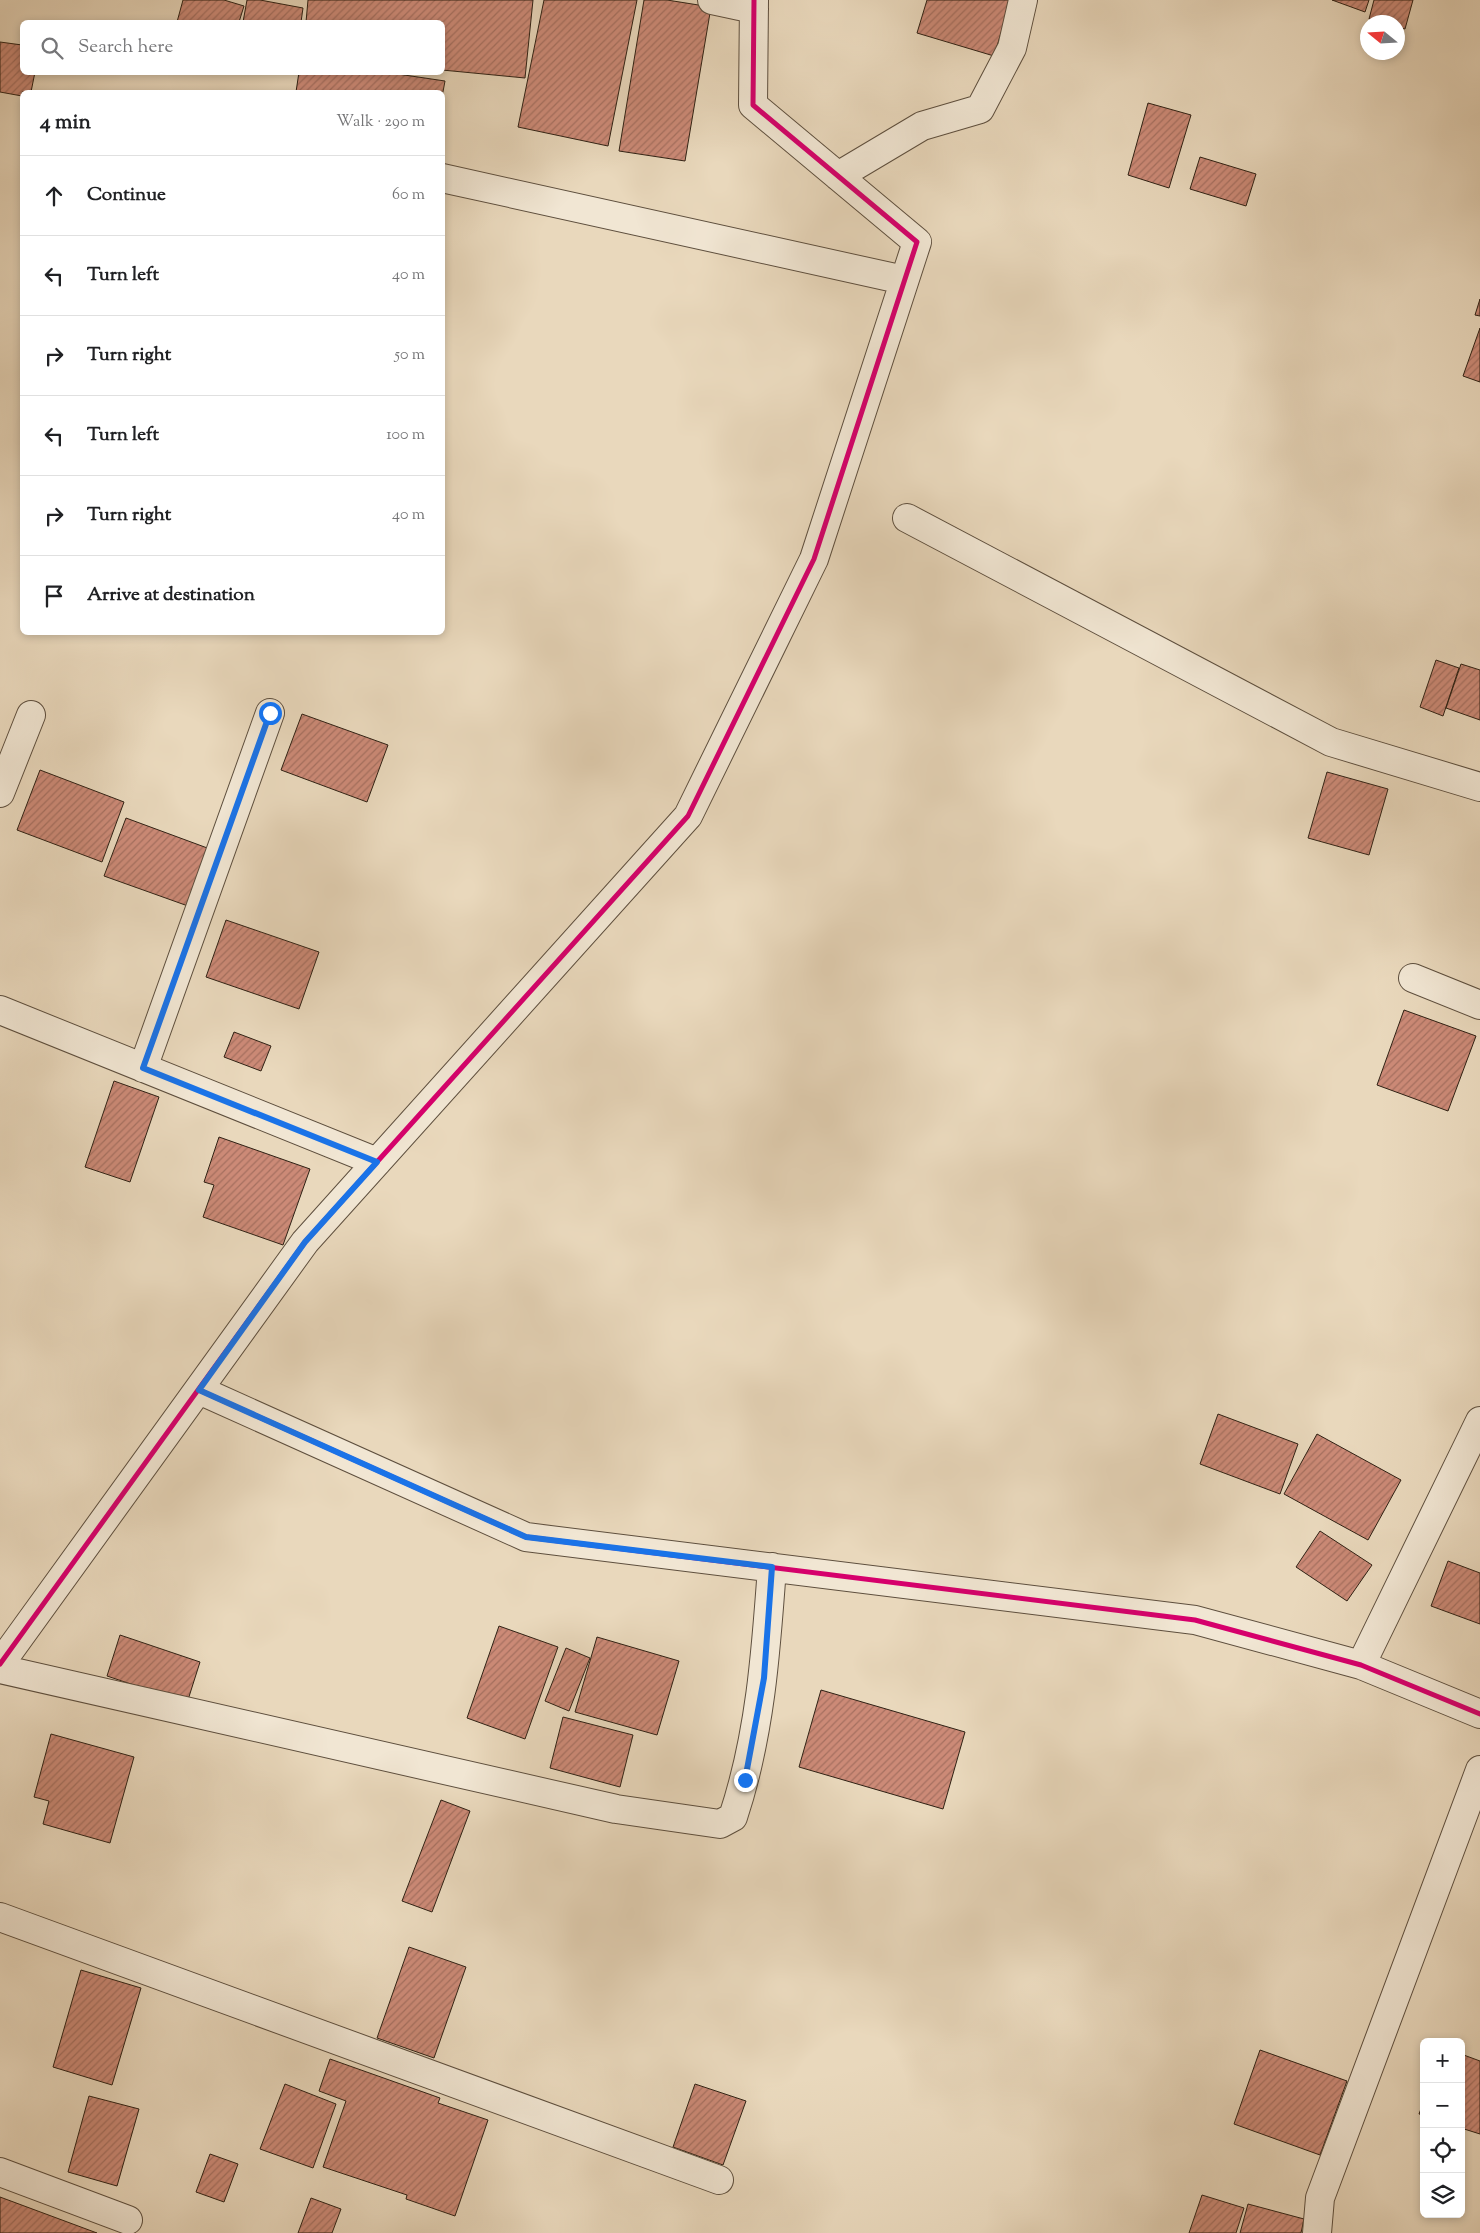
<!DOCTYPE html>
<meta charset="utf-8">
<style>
:root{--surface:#fff;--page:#f6f6f6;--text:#202124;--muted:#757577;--line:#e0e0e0}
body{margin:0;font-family:"Sorts Mill Goudy",serif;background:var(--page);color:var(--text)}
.controls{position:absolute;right:15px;bottom:15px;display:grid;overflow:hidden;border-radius:8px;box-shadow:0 2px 8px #0003}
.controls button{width:45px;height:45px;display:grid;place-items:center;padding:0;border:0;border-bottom:1px solid var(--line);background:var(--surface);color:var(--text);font:25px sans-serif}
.compass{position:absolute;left:1360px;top:15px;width:45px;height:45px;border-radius:50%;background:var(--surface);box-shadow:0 2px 8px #0003;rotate:288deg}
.stop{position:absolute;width:15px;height:15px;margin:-11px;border:4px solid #1a73e8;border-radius:50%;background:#fff}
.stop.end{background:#1a73e8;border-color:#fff;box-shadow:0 1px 5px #0008}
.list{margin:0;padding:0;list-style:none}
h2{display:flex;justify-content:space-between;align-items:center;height:65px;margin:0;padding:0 20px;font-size:21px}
h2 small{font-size:16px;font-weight:400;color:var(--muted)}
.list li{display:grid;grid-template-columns:32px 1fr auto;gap:15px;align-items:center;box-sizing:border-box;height:80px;padding:0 20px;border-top:1px solid var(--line)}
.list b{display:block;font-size:19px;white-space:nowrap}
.list em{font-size:16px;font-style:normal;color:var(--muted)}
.icon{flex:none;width:28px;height:28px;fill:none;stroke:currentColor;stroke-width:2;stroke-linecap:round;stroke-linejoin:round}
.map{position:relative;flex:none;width:1480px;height:2233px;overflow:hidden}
.search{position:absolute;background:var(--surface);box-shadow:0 2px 8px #0003;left:20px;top:20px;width:425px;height:55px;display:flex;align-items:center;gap:12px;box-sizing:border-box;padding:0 18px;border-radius:8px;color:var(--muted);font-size:19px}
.panel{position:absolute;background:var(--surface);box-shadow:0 2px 8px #0003;left:20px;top:90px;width:425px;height:545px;border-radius:8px}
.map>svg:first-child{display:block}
</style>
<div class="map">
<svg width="1480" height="2233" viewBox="0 0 1480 2233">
<defs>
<pattern id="building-hatch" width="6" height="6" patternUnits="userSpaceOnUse" patternTransform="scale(1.25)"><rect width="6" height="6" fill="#cc8a77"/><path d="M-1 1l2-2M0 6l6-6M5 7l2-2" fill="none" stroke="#a67060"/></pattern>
</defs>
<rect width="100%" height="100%" fill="#e9d8bc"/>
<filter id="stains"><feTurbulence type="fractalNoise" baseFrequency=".004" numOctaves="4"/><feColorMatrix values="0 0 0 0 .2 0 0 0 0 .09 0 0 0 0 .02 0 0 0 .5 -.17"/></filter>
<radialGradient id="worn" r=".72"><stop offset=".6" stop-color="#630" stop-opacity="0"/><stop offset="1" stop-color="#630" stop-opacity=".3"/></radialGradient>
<path fill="url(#building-hatch)" stroke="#2f2114" d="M183 0H224L244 6 239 22H177Z
M247 0H260L303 8 301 22H243Z
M308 0H533L525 78 442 70V22H306Z
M544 0H637L608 146 518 127Z
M644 0H667L711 7 685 161 619 151Z
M927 0H1011L994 56 917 33Z
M1332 0H1369L1365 12Z
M1374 0H1413L1405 29 1398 27V22H1383L1369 19Z
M0 42 22 45V72H35L31 92H22V96L0 92Z
M299 72H384L445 81 442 97V92H296Z
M1148 103 1191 115 1169 188 1128 175Z
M1200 157 1256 174 1246 206 1190 189Z
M1480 299V316L1475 315Z
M1480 328V382L1463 376Z
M1436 660 1459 668 1443 716 1420 707Z
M1461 664 1480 670V720L1446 708Z
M302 714 388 745 367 802 281 770Z
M40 770 124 802 102 862 17 830Z
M1327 772 1388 789 1369 855 1308 838Z
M126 818 210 849 188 906 104 876Z
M226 920 319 952 299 1009 206 977Z
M1404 1010 1476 1036 1448 1111 1377 1085Z
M234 1032 271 1046 261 1071 224 1057Z
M114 1081 159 1097 130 1182 85 1167Z
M219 1137 310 1169 283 1245 203 1217 214 1185 204 1182Z
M1218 1414 1298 1444 1280 1494 1200 1464Z
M1317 1434 1401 1480 1368 1540 1284 1494Z
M1320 1531 1372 1565 1347 1601 1296 1567Z
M1448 1561 1480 1573V1624L1431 1606Z
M499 1626 558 1647 525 1739 467 1718Z
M120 1635 200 1662 187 1703 107 1676Z
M597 1637 679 1661 657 1735 575 1712Z
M566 1648 590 1658 569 1711 545 1701Z
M821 1690 965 1732 943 1809 799 1767Z
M563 1717 633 1735 620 1787 550 1768Z
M51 1734 134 1757 110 1843 43 1824 49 1801 34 1797Z
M441 1800 470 1811 432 1912 402 1901Z
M409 1947 466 1967 434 2058 377 2038Z
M81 1970 141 1988 112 2085 53 2067Z
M1260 2050 1347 2081 1320 2155 1234 2124Z
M1461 2054 1480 2061V2134L1461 2128Z
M330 2059 440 2098 438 2103 488 2120 455 2216 406 2199 407 2195 323 2167 346 2101 319 2091Z
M285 2084 336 2104 313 2168 260 2149Z
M695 2084 746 2101 723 2165 673 2147Z
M89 2096 139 2109 117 2186 68 2172Z
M1424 2101V2115L1419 2114Z
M210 2154 238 2164 224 2202 196 2192Z
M1202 2195 1244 2208 1236 2233H1189Z
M0 2197 97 2233H0Z
M311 2198 341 2209 332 2233H298Z
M1248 2204 1304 2219 1301 2233H1240Z"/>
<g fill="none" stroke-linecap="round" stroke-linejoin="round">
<g stroke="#5e4f3e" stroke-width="30">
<path id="minor" d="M712 0 754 9
M838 176 922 126 980 109 1012 48 1023 0
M442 178 904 280
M907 518 1331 742 1480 787
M0 793 31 715
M1413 978 1480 1005
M0 1010 377 1162
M143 1068 270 713
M199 1390 526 1537 1195 1620 1361 1665 1480 1714
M0 1664 305 1242 688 816 814 559 917 242 753 105 754 0
M1361 1665 1480 1421
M0 1669 616 1809 720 1824 733 1817C760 1736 766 1652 772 1567
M0 1917 719 2180
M0 2172 128 2220
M1317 2233 1320 2198 1480 1770"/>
</g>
<use href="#minor" stroke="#f1e6d3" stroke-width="28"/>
<g stroke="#f1e6d3" stroke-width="8">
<path id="cycleway" d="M199 1390 526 1537 1195 1620 1361 1665 1480 1714
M0 1664 305 1242 688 816 814 559 917 242 753 105 754 0"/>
</g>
<use href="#cycleway" stroke="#d6006c" stroke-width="5"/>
</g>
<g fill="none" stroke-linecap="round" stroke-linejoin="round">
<path stroke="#1a73e8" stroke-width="6" d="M270 713 143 1068 377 1162 305 1242 199 1390 526 1537 772 1567 764 1678 745 1780"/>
</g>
<rect width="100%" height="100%" filter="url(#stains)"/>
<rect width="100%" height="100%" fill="url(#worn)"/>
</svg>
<div class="controls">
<button>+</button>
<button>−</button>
<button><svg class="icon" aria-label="locate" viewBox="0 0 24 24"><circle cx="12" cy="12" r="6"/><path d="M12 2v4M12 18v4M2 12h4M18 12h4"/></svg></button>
<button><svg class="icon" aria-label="layers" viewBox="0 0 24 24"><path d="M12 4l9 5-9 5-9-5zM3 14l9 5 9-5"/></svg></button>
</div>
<svg class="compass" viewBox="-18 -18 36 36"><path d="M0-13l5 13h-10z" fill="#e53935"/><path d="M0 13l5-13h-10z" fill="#757577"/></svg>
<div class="stop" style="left:270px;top:713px"></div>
<div class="stop end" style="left:745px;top:1780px"></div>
<div class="search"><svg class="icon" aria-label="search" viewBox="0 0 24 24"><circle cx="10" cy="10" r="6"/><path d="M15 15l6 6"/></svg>Search here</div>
<section class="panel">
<h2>4 min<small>Walk · 290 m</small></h2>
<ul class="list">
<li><svg class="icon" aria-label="ahead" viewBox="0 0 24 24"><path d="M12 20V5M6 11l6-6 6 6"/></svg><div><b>Continue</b></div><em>60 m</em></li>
<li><svg class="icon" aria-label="left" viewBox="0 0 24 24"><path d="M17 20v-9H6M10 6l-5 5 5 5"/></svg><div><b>Turn left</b></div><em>40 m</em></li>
<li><svg class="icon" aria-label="right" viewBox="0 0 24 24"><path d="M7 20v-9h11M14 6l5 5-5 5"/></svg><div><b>Turn right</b></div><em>50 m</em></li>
<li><svg class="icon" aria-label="left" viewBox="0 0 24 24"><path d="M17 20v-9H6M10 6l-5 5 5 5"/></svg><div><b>Turn left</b></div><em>100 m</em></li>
<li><svg class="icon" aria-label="right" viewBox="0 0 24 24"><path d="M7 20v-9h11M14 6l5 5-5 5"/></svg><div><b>Turn right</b></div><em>40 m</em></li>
<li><svg class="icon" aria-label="arrive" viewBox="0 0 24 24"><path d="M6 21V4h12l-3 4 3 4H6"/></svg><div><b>Arrive at destination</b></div></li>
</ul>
</section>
</div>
